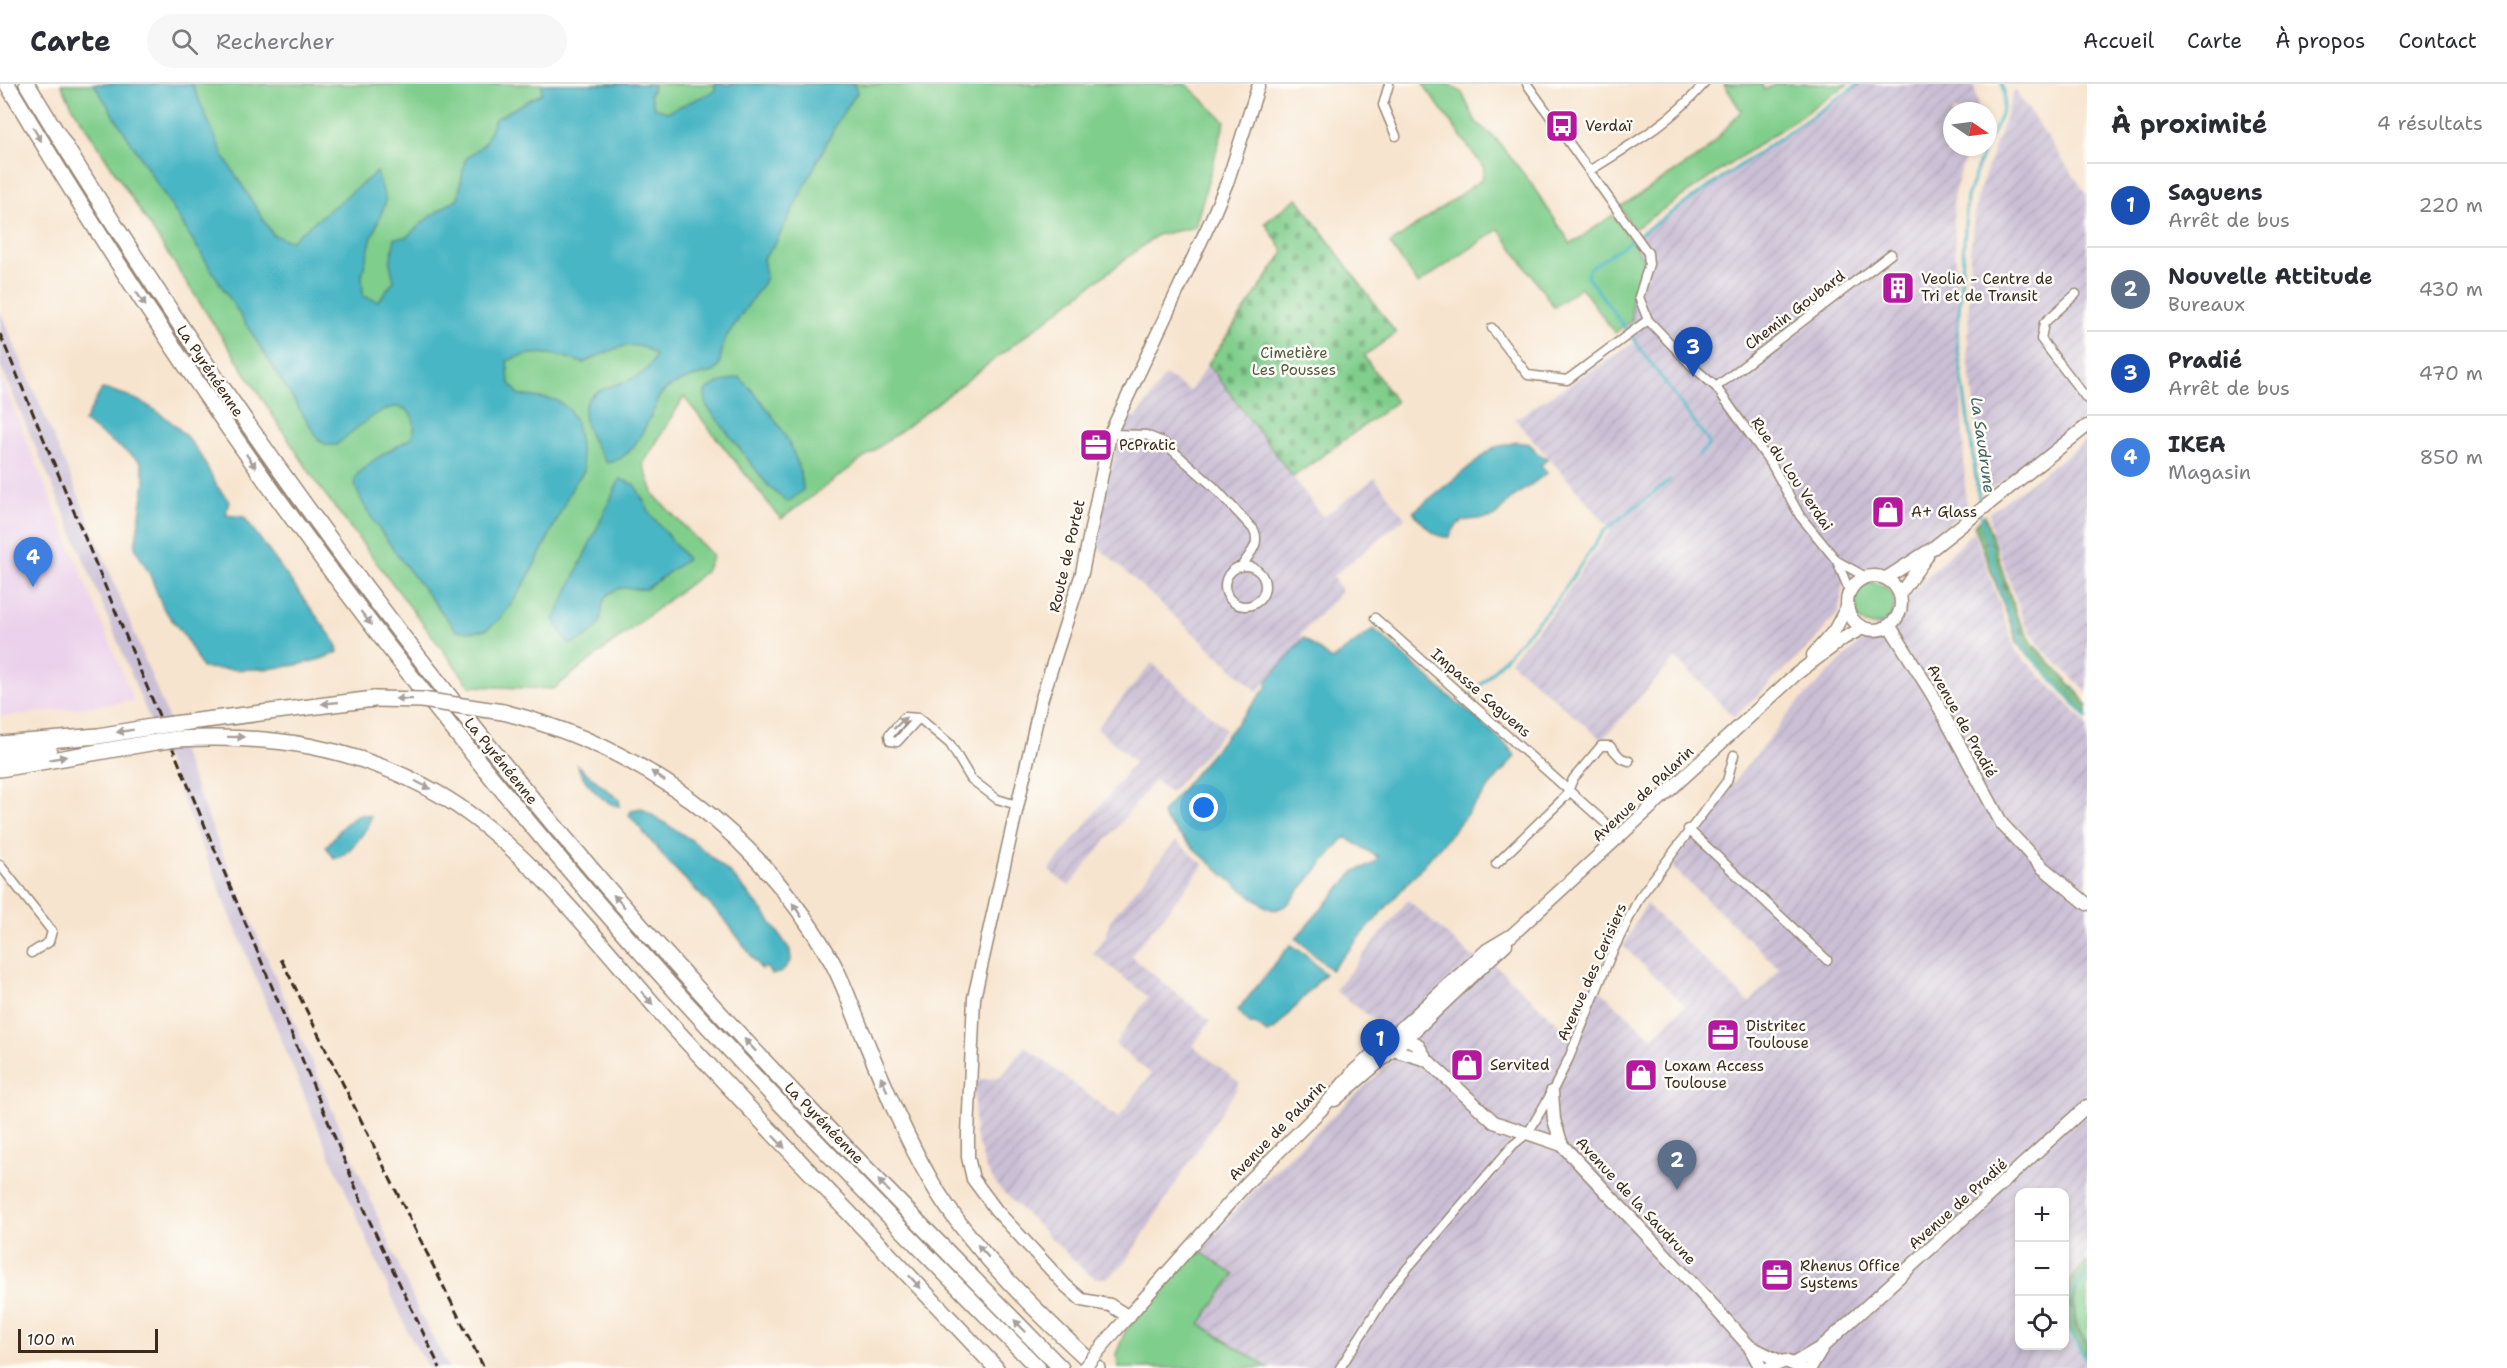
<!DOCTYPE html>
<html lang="fr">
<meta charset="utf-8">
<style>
:root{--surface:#fff;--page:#f7f7f7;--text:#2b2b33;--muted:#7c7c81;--line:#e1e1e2;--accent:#b45309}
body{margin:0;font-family:"Shantell Sans",sans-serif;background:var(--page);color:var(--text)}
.controls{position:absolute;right:18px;bottom:18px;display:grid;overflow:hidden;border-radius:12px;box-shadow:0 3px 9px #0003}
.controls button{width:54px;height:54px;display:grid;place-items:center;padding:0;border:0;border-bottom:2px solid var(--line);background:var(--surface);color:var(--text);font:30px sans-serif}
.compass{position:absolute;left:1943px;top:18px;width:54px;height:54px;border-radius:50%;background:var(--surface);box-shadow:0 3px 9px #0003;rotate:103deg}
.scale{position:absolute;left:18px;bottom:15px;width:140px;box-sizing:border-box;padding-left:6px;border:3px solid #3b2a1e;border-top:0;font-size:16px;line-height:21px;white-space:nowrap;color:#3b2a1e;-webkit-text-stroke:4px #fdfcf7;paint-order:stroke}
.you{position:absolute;left:1204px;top:724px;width:21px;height:21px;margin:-15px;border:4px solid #fff;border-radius:50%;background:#1a73e8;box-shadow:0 0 0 9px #1a73e833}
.badge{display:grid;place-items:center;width:39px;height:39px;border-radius:50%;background:var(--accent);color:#fff;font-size:20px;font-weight:700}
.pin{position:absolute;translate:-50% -50px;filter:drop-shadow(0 2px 3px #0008)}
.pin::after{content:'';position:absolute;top:32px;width:21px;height:18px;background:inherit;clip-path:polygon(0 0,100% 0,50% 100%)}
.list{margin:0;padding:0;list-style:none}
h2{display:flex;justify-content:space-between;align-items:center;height:78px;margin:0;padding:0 24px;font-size:26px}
h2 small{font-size:20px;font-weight:400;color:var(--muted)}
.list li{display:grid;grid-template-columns:39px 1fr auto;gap:18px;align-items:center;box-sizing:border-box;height:84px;padding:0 24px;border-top:2px solid var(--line)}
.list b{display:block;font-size:22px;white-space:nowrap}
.list p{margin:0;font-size:20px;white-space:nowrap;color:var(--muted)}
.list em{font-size:20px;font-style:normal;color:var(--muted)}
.icon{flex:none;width:33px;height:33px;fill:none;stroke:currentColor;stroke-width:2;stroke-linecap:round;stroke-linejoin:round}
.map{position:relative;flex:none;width:2087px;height:1284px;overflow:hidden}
header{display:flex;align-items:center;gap:36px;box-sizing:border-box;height:84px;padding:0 30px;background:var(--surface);border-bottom:2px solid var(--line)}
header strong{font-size:28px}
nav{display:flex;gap:33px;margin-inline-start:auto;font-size:21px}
.search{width:420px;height:54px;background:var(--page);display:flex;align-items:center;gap:15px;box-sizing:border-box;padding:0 21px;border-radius:33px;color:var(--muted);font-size:22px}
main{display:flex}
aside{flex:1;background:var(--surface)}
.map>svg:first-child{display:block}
</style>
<header>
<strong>Carte</strong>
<div class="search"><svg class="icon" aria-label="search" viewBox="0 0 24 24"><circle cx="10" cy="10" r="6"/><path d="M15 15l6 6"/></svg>Rechercher</div>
<nav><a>Accueil</a><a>Carte</a><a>À propos</a><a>Contact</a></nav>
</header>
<main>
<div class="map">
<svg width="2087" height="1284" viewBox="0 0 2087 1284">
<defs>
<pattern id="industrial-furrows" width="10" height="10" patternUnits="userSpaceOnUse" patternTransform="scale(1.5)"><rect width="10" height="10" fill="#cbbfd5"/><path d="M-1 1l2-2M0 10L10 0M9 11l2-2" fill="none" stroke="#afa4b6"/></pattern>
<pattern id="forest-firs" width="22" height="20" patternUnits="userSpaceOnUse" patternTransform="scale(1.5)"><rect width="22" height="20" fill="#68b178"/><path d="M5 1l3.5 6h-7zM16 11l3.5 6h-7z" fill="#579062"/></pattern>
<pattern id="cemetery-stones" width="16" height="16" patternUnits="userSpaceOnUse" patternTransform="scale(1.5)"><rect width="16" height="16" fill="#80ce8c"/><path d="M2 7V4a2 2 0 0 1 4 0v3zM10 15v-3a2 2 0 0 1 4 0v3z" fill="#6aa772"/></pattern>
</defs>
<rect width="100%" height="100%" fill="#fdfcf7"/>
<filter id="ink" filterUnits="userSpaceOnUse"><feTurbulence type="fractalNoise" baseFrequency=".0167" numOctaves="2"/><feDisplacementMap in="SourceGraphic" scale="12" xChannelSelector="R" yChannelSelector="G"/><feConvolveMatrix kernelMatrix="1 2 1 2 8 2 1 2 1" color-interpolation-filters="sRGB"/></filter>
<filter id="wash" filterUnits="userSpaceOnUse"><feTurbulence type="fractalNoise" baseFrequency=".008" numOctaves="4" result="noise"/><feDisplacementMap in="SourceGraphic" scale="24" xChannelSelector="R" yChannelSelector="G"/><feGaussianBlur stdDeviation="1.35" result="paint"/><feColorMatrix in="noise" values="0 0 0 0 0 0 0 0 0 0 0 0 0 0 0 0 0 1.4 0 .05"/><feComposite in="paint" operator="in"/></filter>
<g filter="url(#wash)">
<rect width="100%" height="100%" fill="#f7e4ce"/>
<path fill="#ebd1eb" d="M0 292 134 617 0 633Z"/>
<path fill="url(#industrial-furrows)" d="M1858 0H1974L1979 27H1952V63H1968L1953 113 1966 426 1888 484H1861L1843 499 1839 528 1809 562 1734 633 1675 574 1602 656 1510 577 1556 524 1611 445 1515 335 1635 258 1586 185Z
M2015 6 2087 111V333L1988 407 1977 346 1968 270 1970 167 1977 113Z
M1208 280 1323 433 1375 394 1405 434 1333 492 1342 508 1300 551 1303 555 1258 608 1096 461 1105 407 1126 329 1136 335 1165 291 1190 307Z
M2087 356V609L2043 565 2025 540 1992 449 1989 429Z
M1974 447 2016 567 2087 640V1183L2065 1218 2064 1108H2020V1262H2064L2065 1247 2087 1278V1284H1268L1200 1240 1234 1191 1198 1166 1264 1096 1394 975 1378 939 1335 906 1408 816 1470 871 1495 881 1570 951 1591 898 1652 954 1685 921 1623 862 1646 820 1750 919 1779 884 1672 783 1708 730 1796 621Z
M1152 579 1226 645 1170 709 1155 696 1069 802 1049 787 1135 678 1097 644Z
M1176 757 1204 781 1131 872 1210 937 1193 962 1240 999 1125 1179 1108 1194H1096L1087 1189 998 1103 986 1085 975 1050 974 997 1001 993 1025 962 1118 1034 1151 990 1115 960 1148 913 1093 869 1106 852 1110 836Z"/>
<path fill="#cbbfd5" d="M0 227 91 441 225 776 418 1226 449 1284H428L408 1248 316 1040 73 449 0 281Z"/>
<path fill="#80ce8c" stroke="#5e7c55" stroke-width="1.5" d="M61 0H1186L1225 37 1195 143 1157 151 906 343 781 435 684 313 643 380 654 411 713 472 706 487 553 605 470 602 318 401 74 25Z
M1423 0H1449L1462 9 1476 38 1496 55 1530 98 1571 160 1613 131 1642 173V181L1631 211 1632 236 1615 249 1581 203 1554 223 1499 145 1418 200 1390 160 1482 95 1484 84Z
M1724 0H1761L1765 6 1775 0H1848L1634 145 1620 123 1704 69 1741 27Z
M1852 520a21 21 0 1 1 42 0a21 21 0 1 1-42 0Z
M1198 1166 1234 1191 1200 1240 1268 1284H1119L1116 1270 1125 1248Z
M2087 1193V1260C2073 1239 2065 1211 2087 1193Z"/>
<path fill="url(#forest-firs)" stroke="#526e4b" stroke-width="1.5" d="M1985 431 2017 533 2033 560 2081 612 2087 621V632L2018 560 1974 441Z
M2087 1178V1193L2077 1204 2074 1217 2076 1244 2087 1260V1277C2061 1240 2049 1212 2087 1178Z"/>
<path fill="url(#cemetery-stones)" stroke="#5e7c55" stroke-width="1.5" d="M1297 114 1396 249 1364 272 1396 318 1293 393 1208 280 1284 168 1265 139Z"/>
<path fill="#4ab6c5" stroke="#427072" stroke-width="1.5" d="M94 0H192L223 71 273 151 290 157 377 88 386 117 371 156 362 191 363 212 378 217 394 197 390 179 395 154 406 153 429 133 458 114 465 76 485 59 495 35 542 9V0H654L650 11 655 24 667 28 715 7V0H854L857 9 839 35 776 158 763 175 766 191 764 198 724 256 719 282 714 288C697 291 657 301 656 322 643 345 635 374 607 379 593 360 568 322 599 307 621 296 646 298 655 271 633 250 607 269 583 279 556 269 534 265 507 277L509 298 519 311 556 316 569 325 576 339 584 387 574 400C558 431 515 535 485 546 476 549 465 547 457 547 440 526 349 415 355 395 360 381 398 362 411 354 415 345 416 340 411 331 395 305 352 349 336 361H327L319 356Z
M739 293C768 321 800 365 803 406L788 418 770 404 706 321 705 307 716 300Z
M102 305C138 310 176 336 197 366 209 382 213 403 229 416L226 431 244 433 336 559 338 568C299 587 244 587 202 584L186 554 163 524 150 491 135 463 145 398 141 378 84 338Z
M1516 358 1530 360 1537 369 1548 375 1541 381 1547 389 1511 415 1494 433C1475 438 1458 429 1450 453 1434 455 1423 439 1413 428L1493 364Z
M620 395 635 401 651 431 687 475 646 505C636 507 627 501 618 505 597 513 605 526 599 540 594 549 579 560 569 560L554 536Z
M1374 545 1459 621C1464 622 1513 665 1515 672L1442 760 1331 886 1296 854 1355 787 1373 780 1378 773 1347 754 1343 755 1288 820C1282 823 1277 827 1271 825 1255 820 1164 742 1162 729L1267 603V597L1304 554 1331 576Z
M577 681 619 716 620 722C604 722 582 695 577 681Z
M641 724 693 757 733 792 766 831 790 866 791 876 782 888 772 891 766 883 761 885 726 837 671 781 629 731 632 726Z
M359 730 371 732C368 746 348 773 334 774L326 763 344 741Z
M1290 861 1305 870 1325 890 1274 946 1267 949 1255 940H1250L1238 926Z"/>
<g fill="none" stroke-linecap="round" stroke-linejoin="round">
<path stroke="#4ab6c5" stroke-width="3" d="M1988 58C1996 42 2011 17 2001 0
M1699 371 1708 362V357L1587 192 1589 185 1859 0
M1980 422 1957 258 1967 113 1985 63
M1981 431 2002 511 2024 564 2087 634
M1462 622 1557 516 1604 447 1670 396
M2064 1229 2069 1210 2087 1193
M2064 1239 2087 1277"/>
</g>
</g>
<g filter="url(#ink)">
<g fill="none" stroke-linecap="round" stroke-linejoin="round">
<g stroke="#998776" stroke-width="11">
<path id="street" d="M1389 0 1383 21 1396 52
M1527 0 1648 169 1649 180 1639 213 1648 236 1691 281 1716 303 1772 381 1800 432 1837 477 1849 506
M1589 87C1631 61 1671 38 1704 0
M2076 210 2044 239 2041 255 2087 315
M1492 244 1528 291 1567 296 1648 236
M1716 303 1891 170
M1110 350 1146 351 1163 358 1214 403 1254 446C1261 461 1249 470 1241 483
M1837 477 1866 493
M1225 502a20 20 0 1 1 40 0a20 20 0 1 1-40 0Z
M1375 534 1620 752
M919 634 897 658 890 657 889 651 905 633 919 634 950 660 971 695 997 715 1017 721
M1688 745 1827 876
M1496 780 1566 712 1573 695 1601 662H1610L1621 674 1629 677
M0 781 52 847 49 858 31 869
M1340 1284 1393 1201 1513 1061 1528 1049 1552 1008 1569 974 1610 873 1639 814 1727 697 1734 671"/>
</g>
<g stroke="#998776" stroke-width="15">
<path id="secondary" d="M1847 519a27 27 0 1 1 54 0a27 27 0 1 1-54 0Z
M1886 494 1933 464 2087 342
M1900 510 1927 472
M1889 541 1932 610 2002 740 2042 783 2087 820
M1813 571 1834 547 1848 521
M1396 950 1417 960 1427 976 1494 1038 1562 1061 1706 1214 1749 1262 1761 1284
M1393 966 1427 976
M1552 1008 1554 1036 1562 1061
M1335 1016 1408 953 1506 860
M1129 1233 1110 1221 1082 1216 1066 1202 996 1126 973 1095 968 1073V1050L974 914 1041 617 1082 489 1110 350 1212 134 1228 96 1259 0
M1117 1245 1247 1099 1321 1026 1353 988 1487 866 1512 851 1795 591 1844 554 1863 544
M1749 1262 1779 1277
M1795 1279 1822 1263 2087 1022
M1769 1284 1785 1277 1800 1283
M1810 1284 1822 1264"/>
</g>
<g stroke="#998776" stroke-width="18">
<path id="highway" d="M7 0C198 321 419 623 670 901 789 1032 914 1158 1038 1284
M27 0C198 283 389 551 605 801 750 968 906 1126 1061 1284
M503 628C646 664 757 748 831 876 844 899 852 925 862 948 883 999 904 1051 932 1099 970 1164 1041 1232 1097 1284
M173 640 374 615
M177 655C271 650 354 662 437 709 530 762 605 868 677 947 782 1061 891 1171 996 1284
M0 660 98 652 151 643
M0 673 49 664
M0 685 156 658"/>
</g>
<use href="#street" stroke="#fff" stroke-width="8"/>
<use href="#secondary" stroke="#fff" stroke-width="12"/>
<use href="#highway" stroke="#fff" stroke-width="15"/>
<path stroke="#3b2a1e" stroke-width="3" stroke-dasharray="9 4.5" stroke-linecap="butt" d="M0 250 370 1138 440 1284
M281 875 484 1284"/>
<g stroke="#998776" stroke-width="15" stroke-linecap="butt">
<path id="secondary-bridge" d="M1084 1284 1117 1245"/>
</g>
<g stroke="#998776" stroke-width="18" stroke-linecap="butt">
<path id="highway-bridge" d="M374 615 422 616 503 628
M151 643 173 640
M156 658 177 655"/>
</g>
<use href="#secondary-bridge" stroke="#fff" stroke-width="12"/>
<use href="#highway-bridge" stroke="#fff" stroke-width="15"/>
</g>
<defs><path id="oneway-solid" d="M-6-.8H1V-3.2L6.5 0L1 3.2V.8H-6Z" transform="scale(1.5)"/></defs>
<g fill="#a79f9a">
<use href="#oneway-solid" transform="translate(37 50) rotate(59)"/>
<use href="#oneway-solid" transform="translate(141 215) rotate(56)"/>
<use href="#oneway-solid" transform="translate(251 377) rotate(55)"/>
<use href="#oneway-solid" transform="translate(366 534) rotate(52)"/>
<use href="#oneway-solid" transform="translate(404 615) rotate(-179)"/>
<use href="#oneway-solid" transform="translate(330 619) rotate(174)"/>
<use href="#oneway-solid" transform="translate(900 639) rotate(-43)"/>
<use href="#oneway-solid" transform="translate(125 647) rotate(171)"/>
<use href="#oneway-solid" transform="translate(236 653) rotate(1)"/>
<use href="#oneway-solid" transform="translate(58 674) rotate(-10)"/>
<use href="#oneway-solid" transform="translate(658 692) rotate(-145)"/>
<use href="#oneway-solid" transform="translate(423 701) rotate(28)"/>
<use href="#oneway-solid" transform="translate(619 817) rotate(-132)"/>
<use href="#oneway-solid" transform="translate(797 826) rotate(-124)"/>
<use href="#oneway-solid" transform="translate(647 914) rotate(48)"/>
<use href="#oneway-solid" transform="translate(750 961) rotate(-133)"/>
<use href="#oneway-solid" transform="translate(884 1000) rotate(-114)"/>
<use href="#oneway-solid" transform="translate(779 1058) rotate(46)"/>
<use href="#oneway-solid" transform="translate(884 1102) rotate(-134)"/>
<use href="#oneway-solid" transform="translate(983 1167) rotate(-131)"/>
<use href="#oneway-solid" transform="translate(915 1198) rotate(47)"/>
<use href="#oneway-solid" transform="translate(1020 1242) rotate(-134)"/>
</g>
</g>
<defs>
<g id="bus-square" transform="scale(1.725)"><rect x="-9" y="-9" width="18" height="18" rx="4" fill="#b5179e" stroke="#fdfcf7"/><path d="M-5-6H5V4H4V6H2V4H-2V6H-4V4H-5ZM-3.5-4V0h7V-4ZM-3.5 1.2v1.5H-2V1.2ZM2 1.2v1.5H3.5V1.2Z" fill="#fff"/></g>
<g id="building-square" transform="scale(1.725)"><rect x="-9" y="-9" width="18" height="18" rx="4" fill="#b5179e" stroke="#fdfcf7"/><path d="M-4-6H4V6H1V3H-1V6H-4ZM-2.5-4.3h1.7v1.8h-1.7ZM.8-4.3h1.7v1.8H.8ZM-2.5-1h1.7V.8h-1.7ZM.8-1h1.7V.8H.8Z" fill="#fff"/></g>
<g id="office-square" transform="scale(1.725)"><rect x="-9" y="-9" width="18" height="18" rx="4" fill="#b5179e" stroke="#fdfcf7"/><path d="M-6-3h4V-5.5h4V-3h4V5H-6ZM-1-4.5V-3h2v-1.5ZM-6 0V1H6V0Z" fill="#fff"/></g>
<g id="shop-square" transform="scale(1.725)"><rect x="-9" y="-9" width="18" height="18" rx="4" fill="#b5179e" stroke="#fdfcf7"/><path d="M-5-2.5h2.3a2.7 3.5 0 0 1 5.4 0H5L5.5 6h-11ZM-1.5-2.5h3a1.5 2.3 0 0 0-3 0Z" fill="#fff"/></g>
</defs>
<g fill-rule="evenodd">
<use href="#bus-square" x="1562" y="42"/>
<use href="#building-square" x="1898" y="204"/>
<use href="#office-square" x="1096" y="361"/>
<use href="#shop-square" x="1888" y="428"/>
<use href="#office-square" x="1723" y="951"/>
<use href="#shop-square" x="1467" y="981"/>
<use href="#shop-square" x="1641" y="991"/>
<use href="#office-square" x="1777" y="1191"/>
</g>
<g text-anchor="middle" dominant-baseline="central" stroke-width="5" stroke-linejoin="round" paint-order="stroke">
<g font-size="15" fill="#3b2a1e" stroke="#fdfcf7" text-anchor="start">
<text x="1585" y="42">Verdaï</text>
<text x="1921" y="195">Veolia - Centre de<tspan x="1921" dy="17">Tri et de Transit</tspan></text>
<text x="1119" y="361">PcPratic</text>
<text x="1911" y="428">A+ Glass</text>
<text x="1746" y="942">Distritec<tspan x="1746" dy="17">Toulouse</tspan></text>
<text x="1490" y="981">Servited</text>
<text x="1664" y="982">Loxam Access<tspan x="1664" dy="17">Toulouse</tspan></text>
<text x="1800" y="1182">Rhenus Office<tspan x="1800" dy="17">Systems</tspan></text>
</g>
<g font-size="15" fill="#3b2a1e" stroke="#fdfcf7">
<text transform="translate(1795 226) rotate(-37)">Chemin Goubard</text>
<text transform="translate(210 287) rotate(56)">La Pyrénéenne</text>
<text transform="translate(1792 390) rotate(56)">Rue du Lou Verdai</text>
<text transform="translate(1067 472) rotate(-77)">Route de Portet</text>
<text transform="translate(1481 609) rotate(41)">Impasse Saguens</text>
<text transform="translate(1962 637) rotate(61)">Avenue de Pradié</text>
<text transform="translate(501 677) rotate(51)">La Pyrénéenne</text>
<text transform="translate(1643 710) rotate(-43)">Avenue de Palarin</text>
<text transform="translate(1592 888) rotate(-66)">Avenue des Cerisiers</text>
<text transform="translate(824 1039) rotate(46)">La Pyrénéenne</text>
<text transform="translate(1277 1047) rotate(-46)">Avenue de Palarin</text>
<text transform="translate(1636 1117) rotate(47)">Avenue de la Saudrune</text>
<text transform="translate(1958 1120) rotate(-42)">Avenue de Pradié</text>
</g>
<g font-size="15" fill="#505b3f" stroke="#fdfcf7">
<text x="1294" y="269">Cimetière<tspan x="1294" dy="17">Les Pousses</tspan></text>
</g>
<g font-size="16" font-style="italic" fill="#416261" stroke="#fdfcf7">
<text transform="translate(1983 361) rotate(82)">La Saudrune</text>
</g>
</g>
</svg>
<div class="controls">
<button>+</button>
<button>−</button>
<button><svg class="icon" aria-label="locate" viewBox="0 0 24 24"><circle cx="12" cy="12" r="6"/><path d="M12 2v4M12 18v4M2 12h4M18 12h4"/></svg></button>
</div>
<svg class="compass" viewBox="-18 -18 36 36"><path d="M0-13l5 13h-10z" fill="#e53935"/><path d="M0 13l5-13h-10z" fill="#7c7c81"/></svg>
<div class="scale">100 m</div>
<div class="you"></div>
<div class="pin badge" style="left:1380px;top:985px;background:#1a4fb4">1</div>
<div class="pin badge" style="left:1677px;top:1106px;background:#5c6f8a">2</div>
<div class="pin badge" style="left:1693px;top:293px;background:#1a4fb4">3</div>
<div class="pin badge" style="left:33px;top:503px;background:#3f7fe0">4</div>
</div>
<aside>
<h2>À proximité<small>4 résultats</small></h2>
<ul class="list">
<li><span class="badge" style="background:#1a4fb4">1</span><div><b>Saguens</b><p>Arrêt de bus</p></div><em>220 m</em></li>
<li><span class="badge" style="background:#5c6f8a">2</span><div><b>Nouvelle Attitude</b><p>Bureaux</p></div><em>430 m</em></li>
<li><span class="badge" style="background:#1a4fb4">3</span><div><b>Pradié</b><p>Arrêt de bus</p></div><em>470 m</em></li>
<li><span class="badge" style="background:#3f7fe0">4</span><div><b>IKEA</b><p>Magasin</p></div><em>850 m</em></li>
</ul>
</aside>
</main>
